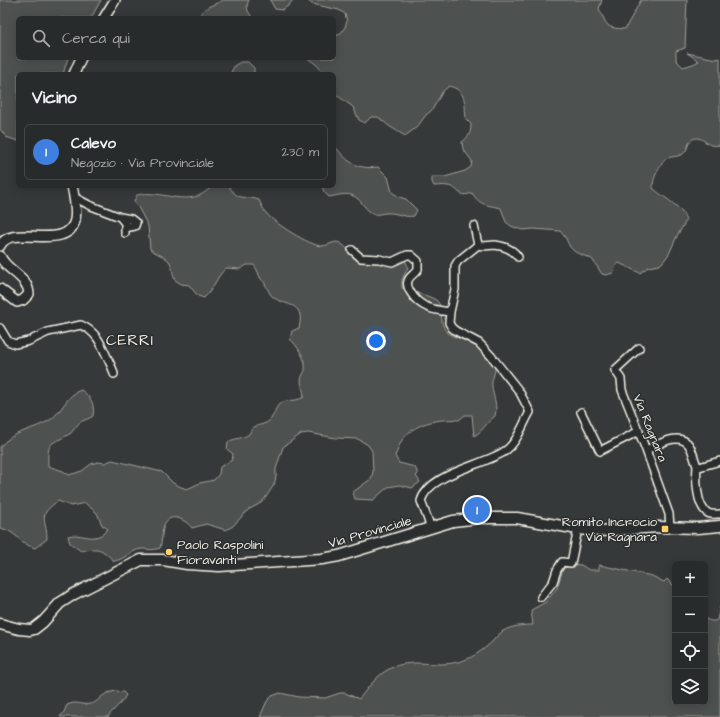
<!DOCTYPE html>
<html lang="it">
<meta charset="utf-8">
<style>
:root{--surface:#282b2b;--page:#343737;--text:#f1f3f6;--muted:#a5a7a9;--line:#444747;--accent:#ffd166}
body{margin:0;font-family:"Architects Daughter",sans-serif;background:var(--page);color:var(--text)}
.controls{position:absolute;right:12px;bottom:12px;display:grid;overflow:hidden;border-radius:6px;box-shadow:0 2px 10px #0003}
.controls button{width:36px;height:36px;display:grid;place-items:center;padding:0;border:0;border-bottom:1px solid var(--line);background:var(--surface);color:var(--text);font:20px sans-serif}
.you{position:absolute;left:376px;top:341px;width:14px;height:14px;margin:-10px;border:3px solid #fff;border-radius:50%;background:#1a73e8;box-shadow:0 0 0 6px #1a73e833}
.badge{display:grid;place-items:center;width:26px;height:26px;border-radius:50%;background:var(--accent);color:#fff;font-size:13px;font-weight:700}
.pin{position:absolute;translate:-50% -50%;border:2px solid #fff;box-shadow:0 1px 4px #0006}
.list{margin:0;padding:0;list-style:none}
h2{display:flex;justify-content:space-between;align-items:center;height:52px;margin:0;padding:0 16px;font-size:17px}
h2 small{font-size:13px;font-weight:400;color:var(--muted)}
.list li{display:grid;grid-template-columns:26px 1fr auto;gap:12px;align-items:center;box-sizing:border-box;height:56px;margin:0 8px 8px;padding:0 8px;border:1px solid var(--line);border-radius:6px}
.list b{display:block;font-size:15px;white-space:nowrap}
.list p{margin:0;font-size:13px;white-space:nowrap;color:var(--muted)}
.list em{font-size:13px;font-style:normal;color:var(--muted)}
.icon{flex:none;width:22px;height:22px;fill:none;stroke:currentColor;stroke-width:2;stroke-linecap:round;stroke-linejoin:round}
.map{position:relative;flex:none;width:720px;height:717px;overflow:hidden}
.search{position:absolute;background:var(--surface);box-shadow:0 2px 10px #0003;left:16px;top:16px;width:320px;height:44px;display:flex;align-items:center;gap:10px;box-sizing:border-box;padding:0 14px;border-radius:6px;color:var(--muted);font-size:15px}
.panel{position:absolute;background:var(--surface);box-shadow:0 2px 10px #0003;left:16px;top:72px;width:320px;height:116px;border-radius:6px}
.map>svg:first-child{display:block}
</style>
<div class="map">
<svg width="720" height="717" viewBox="0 0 720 717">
<rect width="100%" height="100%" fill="#363939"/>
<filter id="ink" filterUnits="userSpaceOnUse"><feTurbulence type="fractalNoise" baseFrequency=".025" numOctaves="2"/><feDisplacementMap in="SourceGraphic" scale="8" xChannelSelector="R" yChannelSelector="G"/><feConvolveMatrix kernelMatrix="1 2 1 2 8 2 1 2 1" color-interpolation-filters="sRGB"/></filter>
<g filter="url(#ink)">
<path fill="#4e514f" stroke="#a1a19c" d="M0 0H101L91 18H18V58H68L63 74H18V141L6 137 0 129Z
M223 0H249C245 8 248 12 253 18H201C200 7 215 5 223 0Z
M270 0H293L288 6 282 10 275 9Z
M307 0H602L599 9C608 26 605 28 625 29L641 0H687L685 48 676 51V60L683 67 693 64 699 61 687 53 716 59 720 58V145C706 148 707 139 697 138 688 138 689 147 685 152 682 157 671 156 665 159 660 167 652 178 653 188 663 198 683 206 686 221L677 236 669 254 662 263 659 265 648 267 640 273 619 263 616 265 613 273 606 275 602 274 592 259 575 252 570 247 565 237 560 231 534 229 522 230 511 226 506 222 501 208C488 205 480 206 472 193 458 199 459 187 448 186 443 185 439 186 434 186L432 182V177H445L465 171 471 167 472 161 463 149 462 142C469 137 471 133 471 124L466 119C464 104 468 91 449 86L443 91 432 110 426 115 417 127 405 136 389 126 378 117H371L365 123 359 120 353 107 334 93V74H323C321 67 313 62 307 58H334V37L341 33 345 27 347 21 345 14 339 10 312 4Z
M241 62H248L254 68V74H230L235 65Z
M334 145C347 161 355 170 378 167L388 177 392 192 399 197 406 199 417 210 414 216C404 218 396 212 387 213 381 213 377 216 372 213 363 208 361 198 351 195 344 193 336 196 329 197L324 192 322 186H334Z
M212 186H229C238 202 245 195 259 200 261 204 263 209 266 213 274 223 310 246 322 246 327 246 332 242 337 242 346 244 350 255 359 259 368 262 394 260 405 260L408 267 402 280V288C413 293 426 294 436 300 445 307 438 322 446 331 452 337 458 338 465 340 474 343 493 356 495 366 496 373 491 379 492 386 493 398 498 404 495 416 487 422 483 431 474 436L472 415H465L459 420C439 418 412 423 401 442 399 446 397 452 395 456L399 463 415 467 418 474 416 476 420 482 412 488 400 485 388 487 373 500 355 499 353 492 371 479 373 472 372 451 368 445 358 439 336 438 308 433 301 434 283 447 276 469V477L274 485 266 497 261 503 248 510 233 526 226 530 206 524 192 528C186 520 170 511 164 525 162 530 162 541 160 548 151 551 149 549 141 549 132 550 124 560 114 561 100 548 100 547 81 551L70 543 68 536C84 532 94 545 108 529L102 525 97 513 85 503 71 506 58 501C36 516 47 519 47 539L35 548C18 543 17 531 0 528V447C12 431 34 430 50 420 62 412 67 394 81 390 91 397 95 404 93 416 89 419 83 420 79 423 76 426 74 430 71 433 51 446 47 438 48 466L63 471 69 475 82 471 91 464 98 462 105 463 112 460 162 472 173 483 181 487 187 489 200 483 214 480 219 474 220 467 232 460 233 454 227 449 228 442C234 438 243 439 249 434 251 431 251 429 254 427 260 424 266 425 271 419 275 413 276 404 283 402 291 399 295 402 304 397 304 390 301 387 301 381 301 376 304 374 305 370 307 360 297 345 290 339L292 331 299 328C306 299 283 308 271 295 268 291 267 287 265 284 264 281 263 281 261 279 258 274 258 270 254 265H247L240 269 226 268C216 277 214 289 204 298L198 296 189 285 181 284 175 280C172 274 173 266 169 261 165 256 156 254 150 249L148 226 138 207 134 201 137 195C162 188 190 211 212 186Z
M570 564 581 565 589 570H599V565L652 576 664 582 667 579 675 587V702H705V618C709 621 713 622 717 620L720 607V717H260L267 701 272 696 280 693 299 697 325 698 340 693H345L359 699C368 688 376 676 389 669 411 657 435 668 458 662 471 659 482 651 492 642 495 638 499 634 503 631 512 626 523 625 533 625L531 610 546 602 557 588 563 569Z
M116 691 123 692 126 695C122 704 113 709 108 717H60L64 712 67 705C79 700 80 706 90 704 97 703 99 698 104 695 108 692 112 692 116 691Z"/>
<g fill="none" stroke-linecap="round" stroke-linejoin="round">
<g stroke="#f4f1e8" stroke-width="10">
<path id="minor" d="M74 197 89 205 120 217 125 223V233
M120 217 131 219 136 223 135 226 130 227 125 225
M478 245C484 247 489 245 495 245 504 246 513 249 518 257
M352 250 361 258 379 259 392 262 407 255H411L418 261V269C415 274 409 276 408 281 406 286 409 289 411 293 420 308 434 310 450 312
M0 328 8 341 15 344 29 341 48 332 81 325C97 332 101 344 108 359 110 364 113 368 114 374
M639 348 615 370 621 379 622 390 646 450 669 514 670 527
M581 412 600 451 639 431
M646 450C658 445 679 431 689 445 693 451 694 459 697 466L699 467 720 461
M697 466C696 477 696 507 708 513 711 515 716 514 720 514
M431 528 421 501C429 473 483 466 505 451 517 443 523 424 530 412L519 391 492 357 479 343 456 331 452 328 449 323 450 312 455 289V266L458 261 478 245 474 226
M541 597 553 582 557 570 562 562 571 563 578 529"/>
</g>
<g stroke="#f4f1e8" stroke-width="12">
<path id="tertiary" d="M104 18 115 0
M74 74 81 58
M0 246C10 222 68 253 75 220 77 209 74 196 72 186
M0 256C6 271 28 276 29 294L23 300 17 302 0 289"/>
</g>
<g stroke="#f4f1e8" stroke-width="13">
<path id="secondary" d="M0 624 19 629 30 630 34 629 43 622 60 603 74 594 141 560H163L187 564 219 566 322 559 339 556 453 521 480 518H517L578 529 600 531 658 527 698 528 720 526"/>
</g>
<use href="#minor" stroke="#2a2d2e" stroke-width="7"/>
<use href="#tertiary" stroke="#2a2d2e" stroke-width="9"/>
<use href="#secondary" stroke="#2a2d2e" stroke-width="10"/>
</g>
</g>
<g fill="#ffd166" stroke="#2a2d2e" stroke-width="1.5">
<rect x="661" y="525" width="8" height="8" rx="2"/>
<circle cx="169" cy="552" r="4"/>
</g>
<g text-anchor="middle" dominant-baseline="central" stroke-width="3" stroke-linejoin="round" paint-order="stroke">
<g font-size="13" fill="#f4f1e8" stroke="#2a2d2e">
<text transform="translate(650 428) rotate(68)">Via Ragnara</text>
<text transform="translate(370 532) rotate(-16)">Via Provinciale</text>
</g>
<g font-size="13" fill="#f4f1e8" stroke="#2a2d2e" text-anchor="end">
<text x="657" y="522">Romito Incrocio<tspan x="657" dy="15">Via Ragnara</tspan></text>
<text x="177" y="545" text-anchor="start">Paolo Raspolini<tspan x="177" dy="15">Fioravanti</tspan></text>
</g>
<g font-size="15" letter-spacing="1" fill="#f4f1e8" stroke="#2a2d2e">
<text x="130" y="340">CERRI</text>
</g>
</g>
</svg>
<div class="controls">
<button>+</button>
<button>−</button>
<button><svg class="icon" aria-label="locate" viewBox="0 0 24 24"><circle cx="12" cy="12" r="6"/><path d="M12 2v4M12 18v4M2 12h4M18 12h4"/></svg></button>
<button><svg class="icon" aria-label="layers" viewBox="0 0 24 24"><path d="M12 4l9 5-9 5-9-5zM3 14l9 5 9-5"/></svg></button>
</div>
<div class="you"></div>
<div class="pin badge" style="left:477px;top:510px;background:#3f7fe0">1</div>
<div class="search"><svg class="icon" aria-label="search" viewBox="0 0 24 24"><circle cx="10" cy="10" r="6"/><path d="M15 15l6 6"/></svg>Cerca qui</div>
<section class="panel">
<h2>Vicino<small></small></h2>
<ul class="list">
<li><span class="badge" style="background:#3f7fe0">1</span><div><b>Calevo</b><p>Negozio · Via Provinciale</p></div><em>230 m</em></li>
</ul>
</section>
</div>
